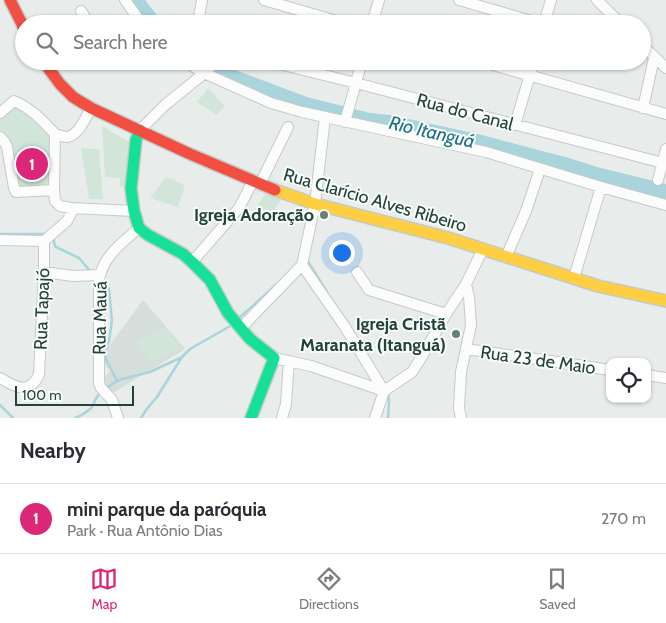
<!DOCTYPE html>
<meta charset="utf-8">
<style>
:root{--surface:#fff;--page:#f2f2f3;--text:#2b2b33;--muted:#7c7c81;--line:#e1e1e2;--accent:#db2777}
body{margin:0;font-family:Cabin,sans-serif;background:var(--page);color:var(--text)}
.controls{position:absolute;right:15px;bottom:15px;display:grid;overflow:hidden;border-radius:10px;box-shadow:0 1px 4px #0004}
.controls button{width:45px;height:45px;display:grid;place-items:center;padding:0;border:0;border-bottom:1px solid var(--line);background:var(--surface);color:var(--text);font:25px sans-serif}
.scale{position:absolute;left:15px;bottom:12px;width:119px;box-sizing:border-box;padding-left:5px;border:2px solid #24423a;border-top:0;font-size:14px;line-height:18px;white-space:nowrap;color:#24423a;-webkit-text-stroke:4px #f7fbf9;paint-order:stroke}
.you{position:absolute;left:341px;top:252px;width:18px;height:18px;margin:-12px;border:4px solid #fff;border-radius:50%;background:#1a73e8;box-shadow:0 0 0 8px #1a73e833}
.badge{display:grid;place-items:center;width:32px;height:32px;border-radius:50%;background:var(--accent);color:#fff;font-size:16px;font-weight:700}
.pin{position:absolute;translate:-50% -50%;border:2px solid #fff;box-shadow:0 1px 5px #0006}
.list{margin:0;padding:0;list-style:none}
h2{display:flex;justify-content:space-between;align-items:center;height:65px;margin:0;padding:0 20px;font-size:21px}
h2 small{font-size:16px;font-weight:400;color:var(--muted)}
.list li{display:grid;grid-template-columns:32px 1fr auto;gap:15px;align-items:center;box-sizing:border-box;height:70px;padding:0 20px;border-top:1px solid var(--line)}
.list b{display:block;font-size:19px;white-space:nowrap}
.list p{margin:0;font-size:16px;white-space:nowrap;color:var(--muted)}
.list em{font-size:16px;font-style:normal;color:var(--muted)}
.icon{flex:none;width:28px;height:28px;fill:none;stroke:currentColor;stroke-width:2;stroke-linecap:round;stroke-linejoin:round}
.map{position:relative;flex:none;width:666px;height:418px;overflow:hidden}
.search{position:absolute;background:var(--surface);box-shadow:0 1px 4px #0004;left:15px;right:15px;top:15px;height:55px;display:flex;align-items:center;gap:12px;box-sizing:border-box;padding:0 18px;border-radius:28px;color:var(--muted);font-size:19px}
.sheet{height:135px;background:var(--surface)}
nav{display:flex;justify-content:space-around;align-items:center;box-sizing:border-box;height:70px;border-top:1px solid var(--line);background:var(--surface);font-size:14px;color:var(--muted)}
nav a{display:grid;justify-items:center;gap:2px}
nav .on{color:var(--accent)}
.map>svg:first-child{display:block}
</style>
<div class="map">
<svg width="666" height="418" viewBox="0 0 666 418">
<rect width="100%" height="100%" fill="#e8edeb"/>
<path fill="#d6dedb" d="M143 300 185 349 113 393 106 388 105 377 110 370 102 364V356Z"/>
<path fill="#d1e6d8" d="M208 88 225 106 217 115 197 102Z
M14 103 22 106 53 135 52 188 17 190 0 134V115Z
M102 126 131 143 128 188 120 187V178L105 177Z
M81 148 99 149 103 199H89Z
M166 177 185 185 178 207 150 198Z
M266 192 281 200 274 210 277 214 270 223 255 210Z
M166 327 179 348 150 364 138 342Z"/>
<path fill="#a9d4db" d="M125 0H145L164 24H144Z
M192 61H215L225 66 307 97 370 113 390 115 478 134 569 158 597 167 666 184V199L278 105Z"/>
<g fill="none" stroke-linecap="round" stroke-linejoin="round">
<path stroke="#a9d4db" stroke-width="2.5" d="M0 234H46
M53 237 55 246 56 247 79 258 91 272
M307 260 327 292
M102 282 107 286 109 289 112 321 109 341 105 352V357L117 381
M238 319 277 284
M105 389 115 382 122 379 150 372 180 358
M0 405 13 418
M75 418C79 417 90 410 92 407 96 400 94 398 101 393
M141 418 146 410 157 397 182 357 190 349 232 325
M388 418 389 402 388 392"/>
<g stroke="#c5cac8" stroke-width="12">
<path id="street" d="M125 0 142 24
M264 0 347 24
M459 0 542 24
M597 0 621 24
M81 11 90 24
M202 24 199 17 202 0
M372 24 379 0
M544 24 551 0
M642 45 666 68
M184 61 204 73 271 103 302 112 486 152 601 187 666 205
M267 61 356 83 663 163
M479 61 666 114
M643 108 654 58
M0 113 14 101C31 108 43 121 55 134L54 190 55 201 60 206 71 208 134 211
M345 122 362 61
M515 125 534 61
M140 130 165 105 207 71 216 61
M55 134C58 135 64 137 67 137 79 135 86 117 91 108
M0 137 4 141 7 147 14 188 16 192 54 190
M658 180 666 149
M260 184 288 127
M0 240 44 241
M44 241 67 221 74 208
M506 257 526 211 540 169
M192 262 239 208 253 181
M302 265 345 327 384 391
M44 272 73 276 100 275
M357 272 369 290 446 314
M574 278 601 187
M241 328 302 265 315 204 325 117
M466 349 565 363 610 370
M274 358 311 366 384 391
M647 375 666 378
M0 378C15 387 30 396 39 374L44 272V241
M118 418 112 400 101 388 99 383V279C104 255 122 243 139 228
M282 418 286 404 289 361
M375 418 384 391 412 372 421 358 446 314 466 284 483 249
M461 418 459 408 461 372 471 325 469 297 466 284"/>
</g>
<g stroke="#c3cbc8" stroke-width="14">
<path id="fast" d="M140 130 136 140 131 188 134 211 139 228 148 235 183 254 192 262 210 280 228 313 250 339 274 358 251 418"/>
</g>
<g stroke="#c3cbc8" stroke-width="14">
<path id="slow" d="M275 190 315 204 448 238 598 286 666 301"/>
</g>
<g stroke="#c3cbc8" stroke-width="14">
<path id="jam" d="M10 0 24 28
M43 61 60 84 73 97 91 108 190 154 275 190"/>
</g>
<use href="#street" stroke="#fcfcfc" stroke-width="10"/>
<use href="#fast" stroke="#16e098" stroke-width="11"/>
<use href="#slow" stroke="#ffcf43" stroke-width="11"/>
<use href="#jam" stroke="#f24e42" stroke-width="11"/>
</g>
<g fill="#697e78" stroke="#f7fbf9" stroke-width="2">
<circle cx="324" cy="215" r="5"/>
<circle cx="456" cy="334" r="5"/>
</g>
<g text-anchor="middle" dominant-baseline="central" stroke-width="4" stroke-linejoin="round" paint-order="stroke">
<g font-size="18" fill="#24423a" stroke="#f7fbf9">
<text transform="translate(465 112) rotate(15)">Rua do Canal</text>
<text transform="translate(375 200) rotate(16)">Rua Clarício Alves Ribeiro</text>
<text transform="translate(42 309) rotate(-88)">Rua Tapajó</text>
<text transform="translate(100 318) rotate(-89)">Rua Mauá</text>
<text transform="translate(538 360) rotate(8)">Rua 23 de Maio</text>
</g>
<g font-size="18" font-weight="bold" fill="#24423a" stroke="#f7fbf9" text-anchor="end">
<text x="314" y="215">Igreja Adoração</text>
<text x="446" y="324">Igreja Cristã<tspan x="446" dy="21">Maranata (Itanguá)</tspan></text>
</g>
<g font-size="19" font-style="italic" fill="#1c6f80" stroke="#f7fbf9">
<text transform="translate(432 132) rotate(13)">Rio Itanguá</text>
</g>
</g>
</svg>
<div class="controls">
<button><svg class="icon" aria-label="locate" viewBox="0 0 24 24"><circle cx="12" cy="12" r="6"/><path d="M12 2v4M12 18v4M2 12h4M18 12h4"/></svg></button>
</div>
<div class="scale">100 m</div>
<div class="you"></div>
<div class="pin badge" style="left:32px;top:164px">1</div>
<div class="search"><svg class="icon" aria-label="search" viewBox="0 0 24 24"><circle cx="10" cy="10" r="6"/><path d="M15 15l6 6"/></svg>Search here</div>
</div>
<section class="sheet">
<h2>Nearby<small></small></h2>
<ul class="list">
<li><span class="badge">1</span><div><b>mini parque da paróquia</b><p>Park · Rua Antônio Dias</p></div><em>270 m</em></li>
</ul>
</section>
<nav>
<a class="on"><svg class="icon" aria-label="map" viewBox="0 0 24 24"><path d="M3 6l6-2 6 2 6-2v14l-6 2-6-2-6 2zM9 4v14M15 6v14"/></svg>Map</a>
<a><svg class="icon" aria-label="directions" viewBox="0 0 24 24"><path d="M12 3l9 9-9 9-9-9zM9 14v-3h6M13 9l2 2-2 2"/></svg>Directions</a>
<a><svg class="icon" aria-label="saved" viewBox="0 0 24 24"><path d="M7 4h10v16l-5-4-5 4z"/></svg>Saved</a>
</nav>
